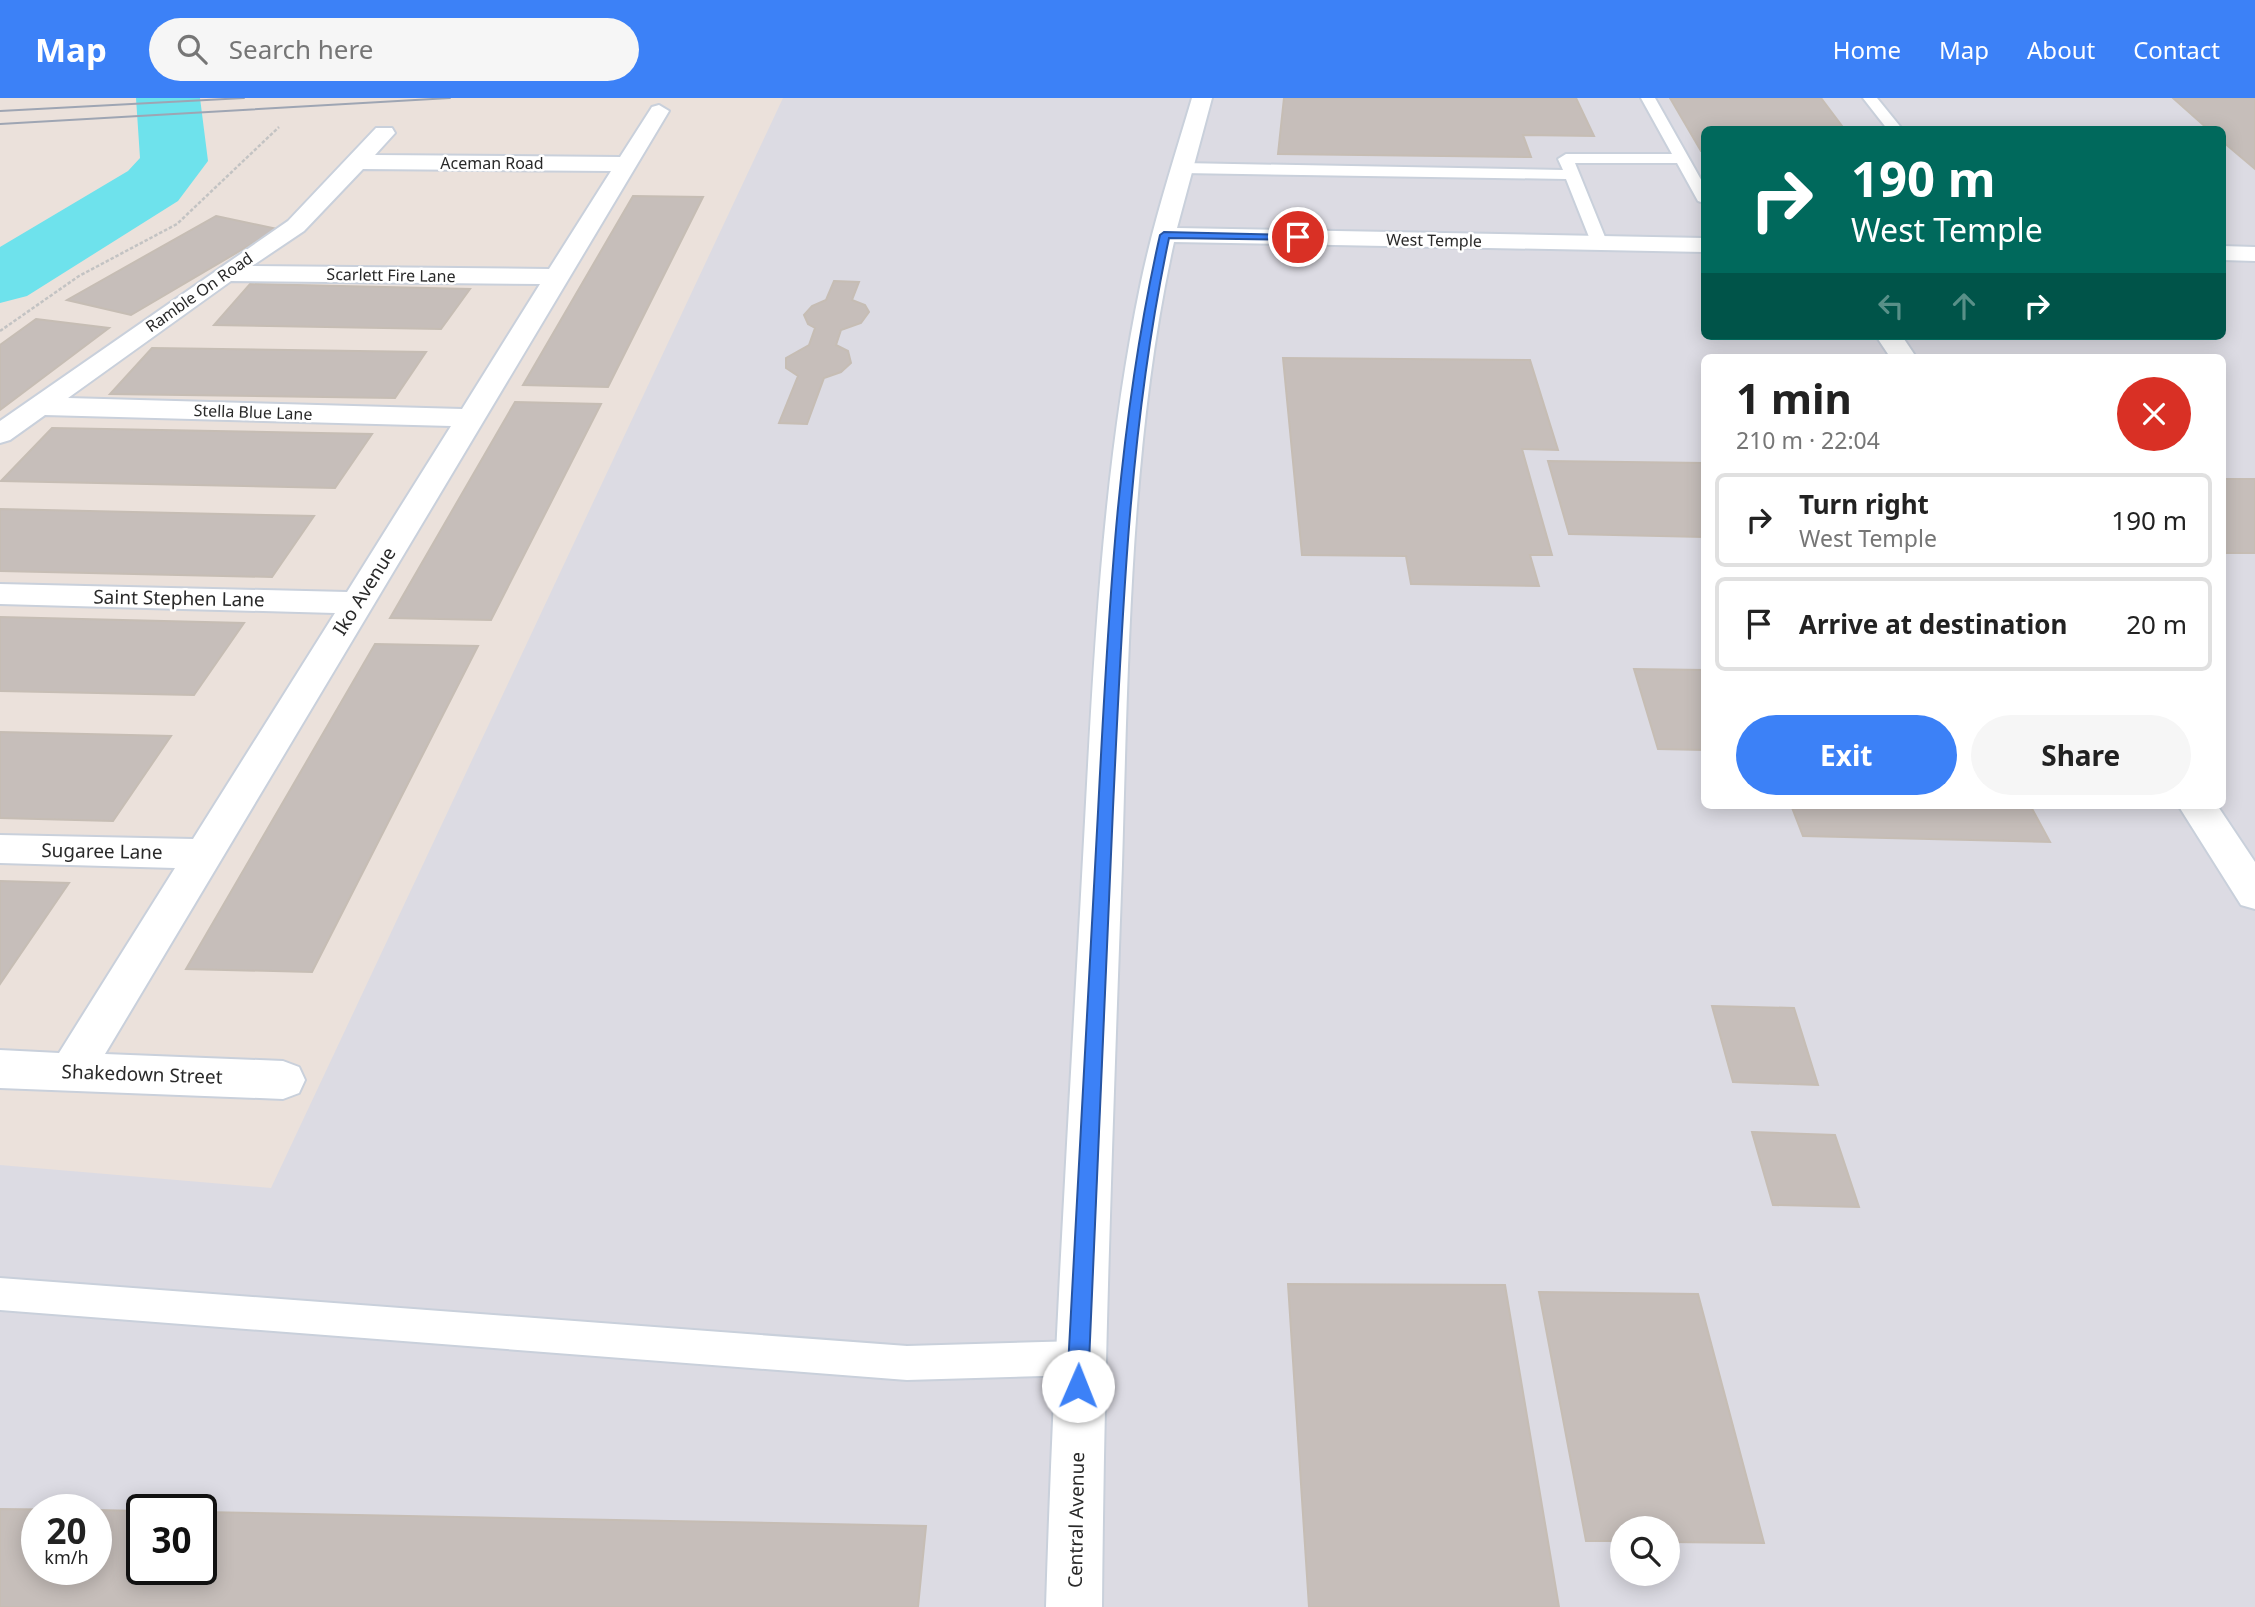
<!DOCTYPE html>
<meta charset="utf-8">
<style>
body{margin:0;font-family:"Noto Sans",sans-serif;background:#f6f6f6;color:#222;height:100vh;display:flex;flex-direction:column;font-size:26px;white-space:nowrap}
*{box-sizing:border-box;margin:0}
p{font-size:23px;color:#767676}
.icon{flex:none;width:38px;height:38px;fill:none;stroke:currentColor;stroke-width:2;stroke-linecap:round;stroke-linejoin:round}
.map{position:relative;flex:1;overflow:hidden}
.details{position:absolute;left:1701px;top:256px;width:525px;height:455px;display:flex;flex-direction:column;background:#fff;border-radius:10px;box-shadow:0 4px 18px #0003}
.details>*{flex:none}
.banner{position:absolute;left:1701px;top:28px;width:525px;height:214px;border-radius:10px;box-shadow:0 4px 18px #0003;background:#00695c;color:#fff;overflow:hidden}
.tools{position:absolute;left:1610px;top:1418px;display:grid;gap:14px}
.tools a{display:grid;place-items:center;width:70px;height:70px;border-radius:50%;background:#fff;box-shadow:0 4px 18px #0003;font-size:35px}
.speed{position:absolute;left:21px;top:1396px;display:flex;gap:14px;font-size:35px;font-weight:700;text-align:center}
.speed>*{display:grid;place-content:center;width:91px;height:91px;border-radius:50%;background:#fff;box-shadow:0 4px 18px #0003;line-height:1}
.speed small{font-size:18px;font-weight:400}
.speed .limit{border:4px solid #111;border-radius:10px;background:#fff;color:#111}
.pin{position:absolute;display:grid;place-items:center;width:60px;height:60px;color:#fff;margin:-30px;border:4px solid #fff;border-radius:50%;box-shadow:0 2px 7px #0007}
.me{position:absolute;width:77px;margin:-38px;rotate:1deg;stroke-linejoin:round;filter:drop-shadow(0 0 5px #0008)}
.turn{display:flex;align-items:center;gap:24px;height:147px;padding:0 35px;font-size:32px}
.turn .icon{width:91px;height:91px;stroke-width:2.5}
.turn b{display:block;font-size:49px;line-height:60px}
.lanes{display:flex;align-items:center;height:66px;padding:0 35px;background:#0003;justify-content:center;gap:35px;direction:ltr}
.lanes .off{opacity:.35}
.round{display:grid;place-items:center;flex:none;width:74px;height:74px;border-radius:37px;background:#f6f6f6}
.headline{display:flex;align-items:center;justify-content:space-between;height:119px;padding:0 35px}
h1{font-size:42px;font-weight:700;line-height:52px}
.primary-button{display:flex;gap:14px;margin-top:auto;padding:14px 35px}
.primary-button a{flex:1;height:80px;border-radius:42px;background:#3c81f7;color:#fff;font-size:28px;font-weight:700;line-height:80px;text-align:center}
.primary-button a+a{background:#f6f6f6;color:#222}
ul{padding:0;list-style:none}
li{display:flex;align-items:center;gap:21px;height:94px;margin:0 14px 10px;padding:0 21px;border:4px solid #e0e0e0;border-radius:10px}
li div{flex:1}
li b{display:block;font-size:26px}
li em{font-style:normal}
header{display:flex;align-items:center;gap:42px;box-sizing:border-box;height:98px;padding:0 35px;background:#3c81f7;color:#fff}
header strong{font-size:33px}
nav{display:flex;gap:38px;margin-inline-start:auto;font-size:24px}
.search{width:490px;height:63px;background:#f6f6f6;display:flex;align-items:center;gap:18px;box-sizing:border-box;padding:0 24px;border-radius:38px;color:#767676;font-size:26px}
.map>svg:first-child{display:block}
.industrial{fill:#dcdbe3;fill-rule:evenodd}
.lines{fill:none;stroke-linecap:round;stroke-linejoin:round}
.river{fill:#6ee2ec;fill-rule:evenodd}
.building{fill:#c6beba;stroke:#c6bdb4;stroke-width:2}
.lane-casing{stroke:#c9d0db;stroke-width:4}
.street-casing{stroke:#c9d0db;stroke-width:4}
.path{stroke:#c3c3c3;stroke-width:2.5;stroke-dasharray:3.5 2;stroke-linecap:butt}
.lane{fill:#fff;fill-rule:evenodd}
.street{fill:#fff;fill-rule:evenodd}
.tram{stroke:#9ea5b3;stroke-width:2}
.route{fill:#3c81f7;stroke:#2754a1;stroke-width:2}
.labels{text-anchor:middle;stroke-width:5;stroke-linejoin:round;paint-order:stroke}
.far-street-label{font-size:16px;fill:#292929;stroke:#fff}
.street-label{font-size:19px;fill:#292929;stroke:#fff}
</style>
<header>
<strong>Map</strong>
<div class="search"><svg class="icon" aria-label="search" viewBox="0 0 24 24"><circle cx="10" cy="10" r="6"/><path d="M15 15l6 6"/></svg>Search here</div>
<nav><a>Home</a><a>Map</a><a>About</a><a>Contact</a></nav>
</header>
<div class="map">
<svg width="2255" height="1509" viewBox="0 0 2255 1509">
<rect width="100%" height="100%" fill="#ebe1db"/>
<!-- industrial -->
<path class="industrial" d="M783 0H2255V1509H0V1067L271 1090ZM1704 32H2222V238H1704ZM1704 259H2222V707H1704ZM37 1412H96V1472H37ZM142 1412H201V1472H142ZM1622 1430H1668V1475H1622Z"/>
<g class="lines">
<!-- river -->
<path class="river" d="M136 0H200L208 63 178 103 27 198 0 205V149L128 73 140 60Z"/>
</g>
<!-- building -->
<path class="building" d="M1284 0H1576L1594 38 1523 37 1531 59 1278 56Z
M1670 0H1821L1845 32H1704V53H1701Z
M2173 0H2255V71L2222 43V32H2209Z
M633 98 703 99 608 289 523 287Z
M216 118 277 131 131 217 67 202Z
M834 183 859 184 852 202 865 207 869 214 861 225 841 232 836 247 848 253 851 265 841 274 824 280 807 326 779 325 798 278 786 270V260L809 247 815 230 808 226 804 217 812 208 826 202Z
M250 186 470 191 441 231 214 227Z
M36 221 109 230 0 312V247Z
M152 250 426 254 395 300 110 296Z
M1283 260 1530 262 1558 352 1522 351 1552 457H1530L1539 488 1411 486 1406 458 1302 457Z
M515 304 601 306 491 522 390 520Z
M52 330 372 336 335 390 1 383Z
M1548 363 1704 365V439L1569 436Z
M2222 381H2255V455H2222Z
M0 411 314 418 272 479 0 473Z
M0 519 244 525 194 597 0 593Z
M375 546 478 548 312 874 186 871Z
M1634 571 1704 572V652L1658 651Z
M0 634 171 638 113 723 0 720Z
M1791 707H2030L2050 744 1803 738Z
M0 783 69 785 0 886Z
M1712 908 1794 910 1818 987 1733 984Z
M1752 1034 1835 1037 1859 1109 1773 1107Z
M1288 1186 1505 1187 1559 1509H1309Z
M1539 1194 1698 1196 1764 1445 1668 1444V1430H1622V1443H1586Z
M0 1411 93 1412H37V1472H96V1412L142 1413V1472H201V1414L926 1428 918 1509H0Z"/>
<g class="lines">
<defs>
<path id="lane" d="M1641 0H1655L1704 87V105L1698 103 1677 65H1575L1607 144 1599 149 1591 144 1566 81 1182 75 1174 70 1182 65 1563 72 1558 61 1566 56H1672Z
M1863 0H1877L1903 32H1888Z
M0 1180 907 1248 1078 1243 1090 1248 1095 1260 1090 1272 1078 1277 907 1282 0 1212Z"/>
<path id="street" d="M1192 0H1212L1177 130 1704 140V154L1174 144C1130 341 1128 565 1122 767 1113 1014 1104 1261 1102 1509H1046C1053 1277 1067 1046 1080 815 1092 605 1098 390 1141 184 1154 122 1174 61 1192 0Z
M659 7 669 13 105 956 283 963 299 969 305 982 299 995 283 1001 0 990V952L59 955 175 770 0 765V737L193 741 335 515 0 506V486L347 494 451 328 45 317 10 342 0 345V323L288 123 376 30H392L395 35 375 57 620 59 652 9ZM363 71 611 73 549 171 252 168 304 133ZM231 183 540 186 462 311 68 300Z
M2222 148 2255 149V163L2222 162Z
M1876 238H1902L1916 259H1890Z
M2178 707H2217L2255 764V811L2241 807Z"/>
</defs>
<!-- lane casing -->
<use href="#lane" class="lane-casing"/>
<!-- street casing -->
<use href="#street" class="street-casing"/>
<!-- path -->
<path class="path" d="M0 233 79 178 177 126 279 29"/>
<!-- lane -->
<use href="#lane" class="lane"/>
<!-- street -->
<use href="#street" class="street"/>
<!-- tram -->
<path class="tram" d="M0 13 244 0
M0 26 450 0"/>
</g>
<!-- route -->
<path class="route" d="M1164 134 1298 137 1303 139 1298 142 1169 140C1129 328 1122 519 1113 710 1105 902 1097 1095 1088 1288L1085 1295 1078 1298 1070 1295 1067 1288C1077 1096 1088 905 1098 714 1108 521 1117 327 1160 137Z"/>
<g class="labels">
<!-- far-street labels -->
<g class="far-street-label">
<text x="492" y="71">Aceman Road</text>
<text transform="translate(1434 142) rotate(1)" y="6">West Temple</text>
<text transform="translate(391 177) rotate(1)" y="6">Scarlett Fire Lane</text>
<text transform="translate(199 194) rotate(-35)" y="6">Ramble On Road</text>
<text transform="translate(253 314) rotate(2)" y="6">Stella Blue Lane</text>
</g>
<!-- street labels -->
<g class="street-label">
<text transform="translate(364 493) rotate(-58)" y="7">Iko Avenue</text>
<text transform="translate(179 500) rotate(1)" y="7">Saint Stephen Lane</text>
<text transform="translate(102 753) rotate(1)" y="7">Sugaree Lane</text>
<text transform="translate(142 976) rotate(2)" y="7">Shakedown Street</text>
<text transform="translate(1076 1422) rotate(-89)" y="7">Central Avenue</text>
</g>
</g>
</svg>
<div class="tools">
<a><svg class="icon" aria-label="search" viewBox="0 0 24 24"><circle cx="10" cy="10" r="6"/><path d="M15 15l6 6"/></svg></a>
</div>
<div class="speed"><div>20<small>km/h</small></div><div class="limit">30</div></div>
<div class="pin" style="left:1298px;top:139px;background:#d93025"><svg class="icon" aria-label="arrive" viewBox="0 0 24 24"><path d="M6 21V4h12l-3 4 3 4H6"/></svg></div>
<svg class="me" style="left:1078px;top:1288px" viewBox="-20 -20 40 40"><circle r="19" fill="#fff"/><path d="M0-13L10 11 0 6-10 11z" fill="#3c81f7"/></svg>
<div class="banner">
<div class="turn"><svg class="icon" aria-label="right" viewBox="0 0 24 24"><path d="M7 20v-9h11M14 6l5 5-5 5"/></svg><div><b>190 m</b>West Temple</div></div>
<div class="lanes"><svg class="icon off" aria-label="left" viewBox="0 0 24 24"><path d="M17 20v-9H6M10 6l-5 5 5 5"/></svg><svg class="icon off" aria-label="ahead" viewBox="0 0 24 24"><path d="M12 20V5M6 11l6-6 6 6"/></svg><svg class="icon" aria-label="right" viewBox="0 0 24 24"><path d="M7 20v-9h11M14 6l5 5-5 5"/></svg></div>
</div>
<section class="details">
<div class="headline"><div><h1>1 min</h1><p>210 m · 22:04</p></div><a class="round" style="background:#d93025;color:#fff"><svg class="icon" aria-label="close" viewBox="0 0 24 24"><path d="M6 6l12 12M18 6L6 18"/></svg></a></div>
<ul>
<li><svg class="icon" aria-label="right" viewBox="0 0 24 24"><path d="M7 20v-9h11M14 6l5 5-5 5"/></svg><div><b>Turn right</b><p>West Temple</p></div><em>190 m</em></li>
<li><svg class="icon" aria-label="arrive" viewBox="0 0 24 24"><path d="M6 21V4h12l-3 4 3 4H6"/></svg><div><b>Arrive at destination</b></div><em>20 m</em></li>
</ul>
<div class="primary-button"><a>Exit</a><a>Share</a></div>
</section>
</div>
